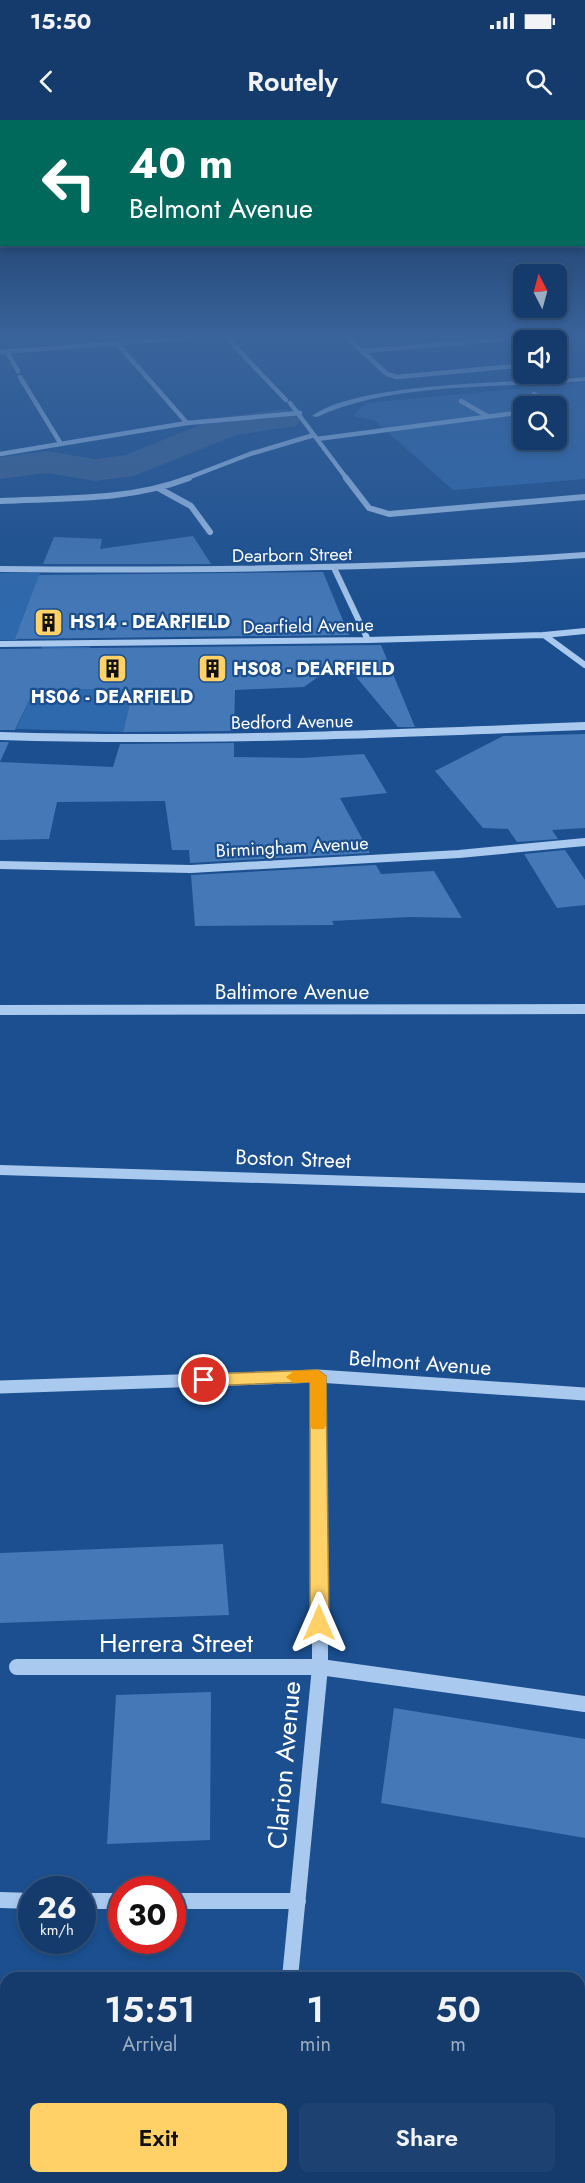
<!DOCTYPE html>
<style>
body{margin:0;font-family:Jost,sans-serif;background:#1d4271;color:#f1f3f6;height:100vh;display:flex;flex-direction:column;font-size:22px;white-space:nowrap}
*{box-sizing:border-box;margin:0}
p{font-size:20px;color:#9dadc1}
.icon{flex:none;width:33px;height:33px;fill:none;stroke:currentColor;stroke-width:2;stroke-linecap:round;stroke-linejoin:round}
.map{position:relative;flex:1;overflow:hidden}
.details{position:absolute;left:0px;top:1852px;width:585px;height:212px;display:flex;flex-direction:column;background:#143b6b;border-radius:18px 18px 0 0;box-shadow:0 3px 9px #0003,0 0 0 2px #33557e}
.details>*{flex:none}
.banner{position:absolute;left:0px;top:0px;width:585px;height:126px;box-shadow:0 3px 9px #0003,0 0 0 2px #33557e;background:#00695c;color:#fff;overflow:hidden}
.needle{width:39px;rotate:354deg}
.tools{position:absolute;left:513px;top:144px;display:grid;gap:12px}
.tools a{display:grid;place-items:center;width:54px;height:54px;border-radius:9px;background:#143b6b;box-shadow:0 3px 9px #0003,0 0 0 2px #33557e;font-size:30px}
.speed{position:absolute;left:18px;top:1756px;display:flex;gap:12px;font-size:30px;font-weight:700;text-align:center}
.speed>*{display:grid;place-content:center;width:78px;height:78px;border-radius:50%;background:#143b6b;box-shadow:0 3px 9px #0003,0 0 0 2px #33557e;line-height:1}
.speed small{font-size:15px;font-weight:400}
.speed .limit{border:9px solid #d22;background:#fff;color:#111}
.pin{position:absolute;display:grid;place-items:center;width:51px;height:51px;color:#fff;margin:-26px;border:3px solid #fff;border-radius:50%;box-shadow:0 2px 6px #0007}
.me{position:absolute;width:66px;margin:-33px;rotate:0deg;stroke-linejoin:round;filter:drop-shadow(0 0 4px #0008)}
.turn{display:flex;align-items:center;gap:21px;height:126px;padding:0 30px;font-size:27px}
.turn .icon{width:78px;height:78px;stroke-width:2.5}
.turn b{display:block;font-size:42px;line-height:51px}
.eta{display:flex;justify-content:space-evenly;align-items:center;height:102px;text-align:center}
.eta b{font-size:36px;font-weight:600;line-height:42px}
.cta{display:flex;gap:12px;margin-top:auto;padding:12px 30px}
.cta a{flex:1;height:69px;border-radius:9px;background:#ffd166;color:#111;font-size:24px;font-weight:600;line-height:69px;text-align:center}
.cta a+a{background:#1d4271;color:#f1f3f6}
.status{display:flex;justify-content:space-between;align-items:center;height:42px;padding:0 30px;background:#143b6b;direction:ltr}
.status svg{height:16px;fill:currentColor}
header{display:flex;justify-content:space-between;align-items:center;height:78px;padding:0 30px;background:#143b6b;font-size:27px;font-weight:600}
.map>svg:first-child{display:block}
.green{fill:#2e69ad;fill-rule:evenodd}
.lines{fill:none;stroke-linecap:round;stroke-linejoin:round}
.stream{fill:#9cc4f0;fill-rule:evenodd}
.river{fill:#3c6290;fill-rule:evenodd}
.building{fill:#4478b7}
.minor-far5{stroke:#a9c9ee;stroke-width:4.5}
.minor-far4{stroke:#a9c9ee;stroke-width:6}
.minor-far3{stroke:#a9c9ee;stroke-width:8}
.minor-far2{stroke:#a9c9ee;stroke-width:10}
.minor-far1{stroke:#a9c9ee;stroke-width:13}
.minor{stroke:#a9c9ee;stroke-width:16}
.route{fill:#ffd166;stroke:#a68842;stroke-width:1.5}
.slow{fill:#f59e0b}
.labels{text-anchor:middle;stroke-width:4.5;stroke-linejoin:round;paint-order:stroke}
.far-street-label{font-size:18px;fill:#fff;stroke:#1b4f8f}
.far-poi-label{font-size:18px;font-weight:bold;fill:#fff;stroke:#1b4f8f;text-anchor:start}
.street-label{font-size:21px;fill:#fff;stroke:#1b4f8f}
.near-street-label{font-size:26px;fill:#fff;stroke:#1b4f8f}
</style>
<div class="status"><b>15:50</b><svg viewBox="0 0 49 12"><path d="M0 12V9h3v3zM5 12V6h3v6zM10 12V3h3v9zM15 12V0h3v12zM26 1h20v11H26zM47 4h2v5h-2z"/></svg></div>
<header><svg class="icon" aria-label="back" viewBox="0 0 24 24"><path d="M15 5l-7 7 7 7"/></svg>Routely<svg class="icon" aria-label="search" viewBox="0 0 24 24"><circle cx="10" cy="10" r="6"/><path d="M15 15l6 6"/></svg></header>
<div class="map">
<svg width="585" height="2063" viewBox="0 0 585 2063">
<rect width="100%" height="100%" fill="#1b4f8f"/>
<!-- green -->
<path class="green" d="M585 262V359L453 370 374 300 353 296 367 283ZM524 286H556V320H524Z
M0 453H40L17 520H0Z
M42 526 90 527 82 569 133 570 123 612 16 609 35 568H30Z"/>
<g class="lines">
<!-- stream -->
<path class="stream" d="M585 257V261C501 269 394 261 317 297L312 296C364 260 518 264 585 257Z"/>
<!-- river -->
<path class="river" d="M284 289 296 292 301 299 296 306 236 315 134 356 95 361 47 353 0 359V337L47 331 95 339 126 335 217 298Z"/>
</g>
<!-- building -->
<path class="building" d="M193 416 211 444H43L54 417 102 419 100 429Z
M323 452 349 515 15 519 39 455Z
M381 525 415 607H398L342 540 304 567 235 570 234 611 123 612 133 570 35 568 15 610H0V529Z
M585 614V708L552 710 558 719 517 722 508 709 483 708 435 651 503 616Z
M0 622H9L0 642 113 647 120 624 234 623V637L302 638 364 634 387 673 340 678 370 733 190 743 189 730H172L165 681 57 682 49 719 0 720Z
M565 730 585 760V785L557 788 524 734Z
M376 745 381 754 434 751 462 798 410 797 332 801 334 805 195 806 191 755Z
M223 1424 229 1495 0 1503V1433Z
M211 1572 210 1720 107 1724 116 1575Z
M394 1588 585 1619V1718L381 1683Z"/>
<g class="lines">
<!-- minor-far5 -->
<path class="minor-far5" d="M224 215 286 280
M344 215 387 254 397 257 515 246
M117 223 134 243
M363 231 553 215
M0 232 224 215
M7 232 18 251
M137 246 187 303
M20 257 61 324
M534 274 553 283V286
M461 281 487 296
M290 283 347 359
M317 319 524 292
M0 334 187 303 300 293
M185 359 250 334 314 315"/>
<!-- minor-far4 -->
<path class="minor-far4" d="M346 358 369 388 389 394 585 377
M160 369 191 386 210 412
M0 381C64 378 129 381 189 358
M0 449C195 451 390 449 585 435
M335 450 368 520
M544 515 585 545
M0 524 368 520 544 515 585 511"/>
<!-- minor-far3 -->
<path class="minor-far3" d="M0 616C195 622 390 614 585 606
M0 745 191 749 459 734 585 722"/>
<!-- minor-far2 -->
<path class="minor-far2" d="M0 890 585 889
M0 1050 585 1068"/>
<!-- minor-far1 -->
<path class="minor-far1" d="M318 1256 320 1523
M0 1267 318 1256 585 1274"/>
<!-- minor -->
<path class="minor" d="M17 1547H320L585 1584
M0 1780 32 1781
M82 1781H122
M172 1781H298
M290 1858 320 1547V1522
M267 2063 268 2058"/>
</g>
<!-- sky -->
<linearGradient id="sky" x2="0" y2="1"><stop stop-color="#0f2b4f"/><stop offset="0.43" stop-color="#39639b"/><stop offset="1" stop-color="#39639b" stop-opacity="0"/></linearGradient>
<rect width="585" height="503" fill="url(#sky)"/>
<!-- route -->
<path class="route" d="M318 1250 326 1256 329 1503 326 1508 319 1511 313 1508 310 1503V1262L204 1266 196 1260 204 1254Z"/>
<!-- slow -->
<path class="slow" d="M318 1250 326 1256V1305L324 1309H312L310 1305V1262L294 1263 286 1257 294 1251Z"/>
<!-- icons -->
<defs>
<symbol id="building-square" viewBox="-11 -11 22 22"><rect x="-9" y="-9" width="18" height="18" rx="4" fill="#ffd166" stroke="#1b4f8f"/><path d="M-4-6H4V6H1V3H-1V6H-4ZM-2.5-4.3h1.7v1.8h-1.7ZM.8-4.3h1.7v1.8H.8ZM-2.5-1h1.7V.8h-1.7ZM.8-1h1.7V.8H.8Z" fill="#111"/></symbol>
</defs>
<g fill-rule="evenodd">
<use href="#building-square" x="32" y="486" width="33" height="33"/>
<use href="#building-square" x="96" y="532" width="33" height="33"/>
<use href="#building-square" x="196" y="532" width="33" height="33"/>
</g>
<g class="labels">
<!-- far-street labels -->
<g class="far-street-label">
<text transform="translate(292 435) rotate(-1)" y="6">Dearborn Street</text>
<text transform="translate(308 506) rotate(-1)" y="6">Dearfield Avenue</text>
<text transform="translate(292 602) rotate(-1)" y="6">Bedford Avenue</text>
<text transform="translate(292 727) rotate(-3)" y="6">Birmingham Avenue</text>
</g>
<!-- far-poi labels -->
<g class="far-poi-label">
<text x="70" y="508">HS14 - DEARFIELD</text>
<text x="233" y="555">HS08 - DEARFIELD</text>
<text x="112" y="583" text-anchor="middle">HS06 - DEARFIELD</text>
</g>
<!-- street labels -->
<g class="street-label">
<text x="292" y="879">Baltimore Avenue</text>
<text transform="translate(293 1039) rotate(2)" y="7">Boston Street</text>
<text transform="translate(420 1243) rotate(4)" y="7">Belmont Avenue</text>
</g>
<!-- near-street labels -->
<g class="near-street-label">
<text x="176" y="1532">Herrera Street</text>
<text transform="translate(284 1645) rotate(-85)" y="9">Clarion Avenue</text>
</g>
</g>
</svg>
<div class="tools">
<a><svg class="needle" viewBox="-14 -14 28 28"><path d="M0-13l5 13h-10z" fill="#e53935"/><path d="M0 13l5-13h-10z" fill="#9dadc1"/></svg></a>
<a><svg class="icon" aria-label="sound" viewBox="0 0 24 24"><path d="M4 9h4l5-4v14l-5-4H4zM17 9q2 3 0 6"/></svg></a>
<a><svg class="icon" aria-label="search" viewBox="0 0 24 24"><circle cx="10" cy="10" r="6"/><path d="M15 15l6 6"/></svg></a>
</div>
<div class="speed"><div>26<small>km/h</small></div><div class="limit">30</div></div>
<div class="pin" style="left:204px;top:1260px;background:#d93025"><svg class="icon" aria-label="arrive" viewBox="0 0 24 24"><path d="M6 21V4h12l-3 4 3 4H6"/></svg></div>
<svg class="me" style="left:319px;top:1503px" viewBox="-20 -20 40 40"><path d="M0-17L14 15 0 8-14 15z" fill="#ffd166" stroke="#fff" stroke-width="4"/></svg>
<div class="banner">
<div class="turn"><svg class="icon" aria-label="left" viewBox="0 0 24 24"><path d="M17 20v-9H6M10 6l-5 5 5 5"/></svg><div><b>40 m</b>Belmont Avenue</div></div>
</div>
<section class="details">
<div class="eta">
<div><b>15:51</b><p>Arrival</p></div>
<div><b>1</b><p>min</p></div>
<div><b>50</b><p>m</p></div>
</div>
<div class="cta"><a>Exit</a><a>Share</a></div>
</section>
</div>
